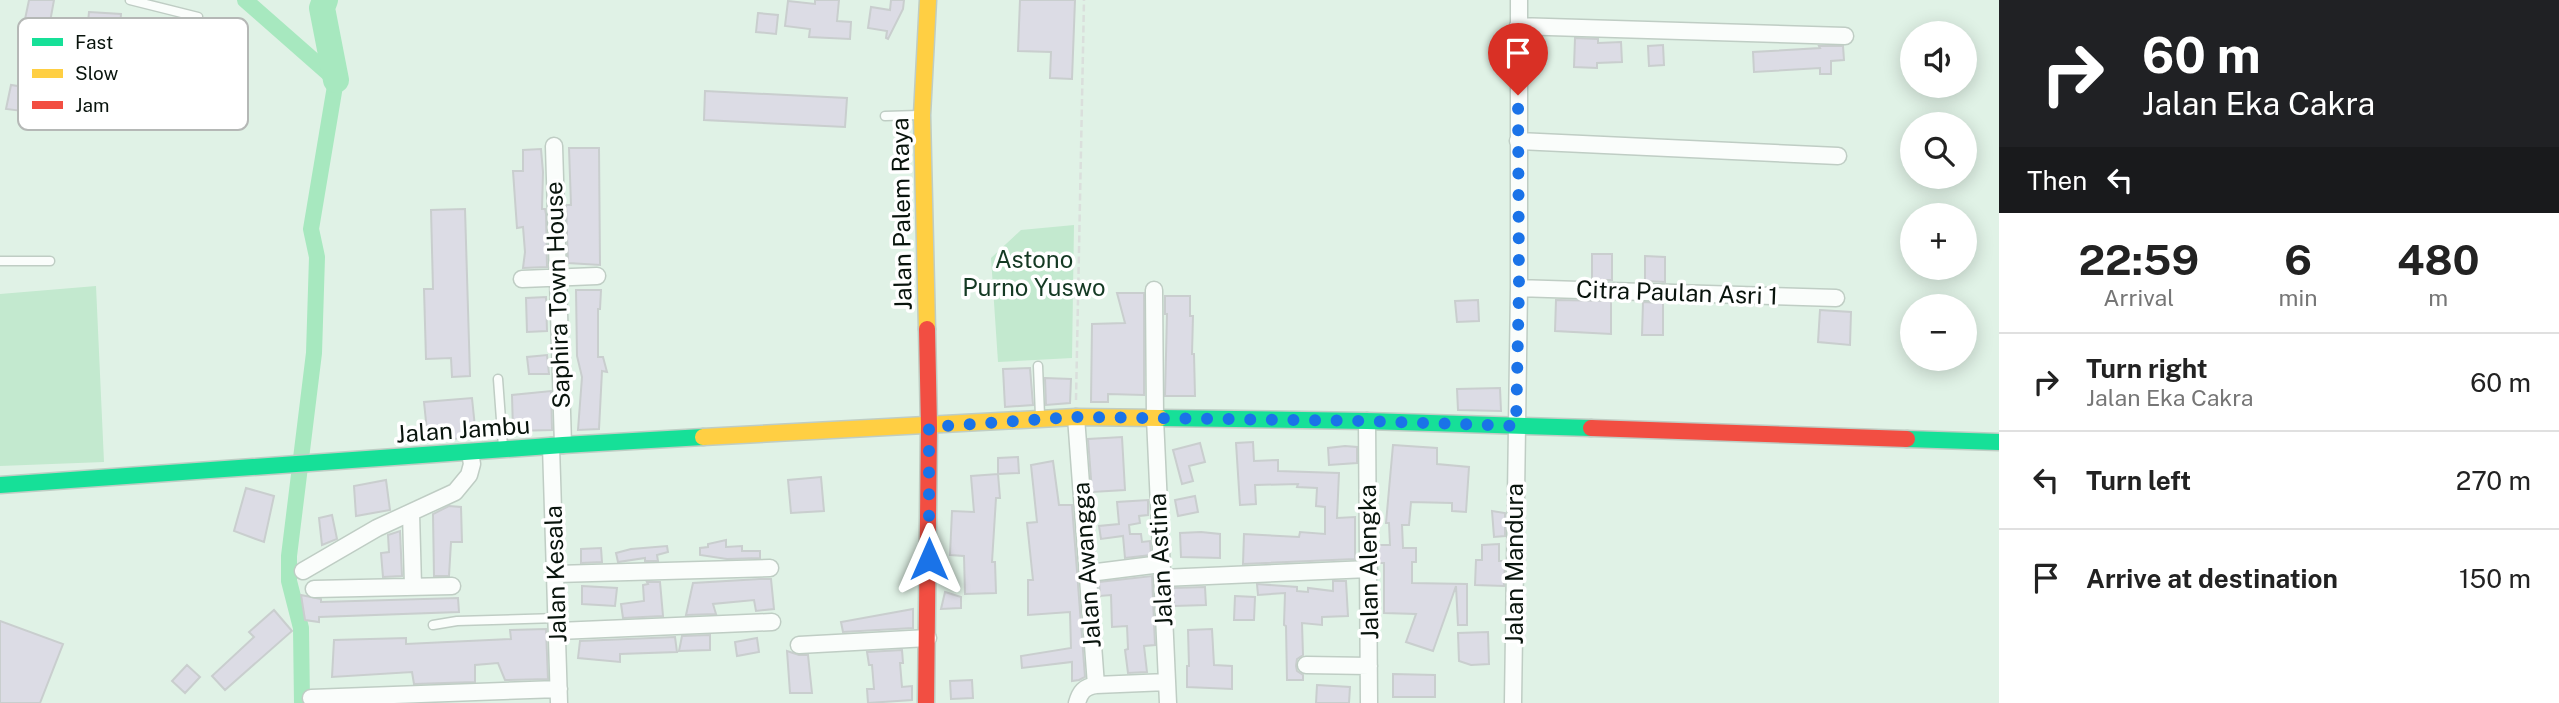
<!DOCTYPE html>
<meta charset="utf-8">
<style>
body{margin:0;font-family:"Public Sans",sans-serif;background:#f2f2f2;color:#222;height:100vh;display:flex;flex-direction:column;font-size:26px;white-space:nowrap}
*{box-sizing:border-box;margin:0}
p{font-size:23px;color:#767676}
.icon{flex:none;width:38px;height:38px;fill:none;stroke:currentColor;stroke-width:2;stroke-linecap:round;stroke-linejoin:round}
.map{position:relative;flex:1;overflow:hidden}
.side{display:flex;flex-direction:column;background:#fff;width:560px}
.side>*{flex:none}
.top-card{background:#202124;color:#fff;overflow:hidden}
.fabs{position:absolute;left:1900px;top:21px;display:grid;gap:14px}
.fabs a{display:grid;place-items:center;width:77px;height:77px;border-radius:50%;background:#fff;box-shadow:0 4px 18px #0003;font-size:35px}
.pin{position:absolute;display:grid;place-items:center;width:60px;height:60px;color:#fff;margin:-72px -30px;border-radius:50% 50% 50% 0;rotate:-45deg;box-shadow:0 0 7px #0007}
.pin .icon{rotate:45deg}
.me{position:absolute;width:77px;margin:-38px;rotate:0deg;stroke-linejoin:round;filter:drop-shadow(0 0 5px #0008)}
.turn{display:flex;align-items:center;gap:24px;height:147px;padding:0 28px;font-size:32px}
.turn .icon{width:91px;height:91px;stroke-width:2.5}
.turn b{display:block;font-size:49px;line-height:60px}
.then{display:flex;align-items:center;height:66px;padding:0 28px;background:#0003;gap:14px;font-size:26px}
.eta{display:flex;justify-content:space-evenly;align-items:center;height:119px;text-align:center}
.eta b{font-size:42px;font-weight:700;line-height:49px}
ul{padding:0;list-style:none}
li{display:flex;align-items:center;gap:21px;height:98px;padding:0 28px;border-top:2px solid #e0e0e0}
li div{flex:1}
li b{display:block;font-size:26px}
li em{font-style:normal}
main{display:flex;flex:1;min-height:0}
.map>svg:first-child{display:block}
.green{fill:#c3e9cf}
.lines{fill:none;stroke-linecap:round;stroke-linejoin:round}
.canal{stroke:#a7e8bf;stroke-width:16}
.river{stroke:#a7e8bf;stroke-width:26}
.building{fill:#dcdce5;stroke:#c9cece;stroke-width:2}
.lane-casing{stroke:#bfcdc4;stroke-width:11}
.street-casing{stroke:#bfcdc4;stroke-width:19}
.fast-casing{stroke:#bfcdc4;stroke-width:19}
.slow-casing{stroke:#bfcdc4;stroke-width:19}
.jam-casing{stroke:#bfcdc4;stroke-width:19}
.path{stroke:#dadfdc;stroke-width:2.5;stroke-dasharray:7 3.5;stroke-linecap:butt}
.lane{stroke:#fafdfb;stroke-width:8}
.street{stroke:#fafdfb;stroke-width:16}
.fast{stroke:#16e098;stroke-width:16}
.slow{stroke:#ffcf43;stroke-width:16}
.jam{stroke:#f24e42;stroke-width:16}
.route{stroke:#1a73e8;stroke-width:12;stroke-dasharray:0 21.6}
.labels{text-anchor:middle;stroke-width:7;stroke-linejoin:round;paint-order:stroke}
.street-label{font-size:24px;fill:#09140d;stroke:#fff}
.park-label{font-size:24px;fill:#143923;stroke:#fff}
.key{fill:#fff;stroke:#b5b8b6;stroke-width:2}
.key-label{font-size:19px;fill:#09140d}
</style>
<main>
<div class="map">
<svg width="1999" height="703" viewBox="0 0 1999 703">
<rect width="100%" height="100%" fill="#e0f2e6"/>
<!-- green -->
<path class="green" d="M1074 225 1072 358 998 362 991 258 1021 230Z
M96 286 104 462 0 466V294Z"/>
<g class="lines">
<!-- canal -->
<path class="canal" d="M245 0 336 80 311 229 317 257 314 353 289 556V581L301 628 302 703"/>
<!-- river -->
<path class="river" d="M325 0 322 8 336 80"/>
</g>
<!-- building -->
<path class="building" d="M29 0H54L48 33 86 42 79 118 6 109 11 85 44 90 50 51 19 48Z
M815 0H839L837 21 851 22 850 39 809 37 810 29 785 26 788 1 815 4Z
M891 0H904L903 9 888 39 886 38 887 31 868 28 871 7 890 10Z
M1020 0H1075L1072 79 1050 78 1051 52 1018 51Z
M89 12 121 14 119 44 86 42Z
M758 13 778 15 776 34 756 32Z
M1575 38 1598 39V43L1621 42 1622 62 1597 63V68L1574 67Z
M1663 45 1664 65 1649 66 1648 46Z
M1819 46H1843L1844 60 1831 61V74H1820V68L1754 72 1753 52 1820 48Z
M705 91 847 98 845 127 704 120Z
M569 148H599L600 265 568 263 566 205H571Z
M541 149 543 172 542 209H545L546 214 547 267 523 268 525 252 523 227 517 228 513 171H523V150Z
M465 209 470 376 452 377 451 358 426 359 424 289H433L431 210Z
M1592 254H1612V280H1592Z
M1645 256 1665 257V282L1645 281Z
M576 290H601L600 309H598V357H603L607 372 602 371 599 429 578 430 582 377 577 356Z
M1117 293H1144V395L1108 394V402H1091L1092 324 1125 323Z
M1165 296H1190V316H1193L1192 354H1194L1195 396H1165L1167 314H1165Z
M546 297 547 331 527 332 526 298Z
M1478 300 1479 321 1457 322 1455 301Z
M1556 300 1611 301V334L1555 331Z
M1643 302 1663 303V335H1642Z
M1820 310 1851 312 1850 345 1818 342Z
M547 355 549 374H529L527 357Z
M1030 368 1033 405 1005 407 1003 369Z
M1045 378 1071 379 1070 403 1046 405Z
M1500 388 1501 411 1458 410 1457 389Z
M551 391 552 430 513 431 512 395Z
M472 398 476 437 428 441 424 402Z
M1122 437 1125 490 1092 492 1088 439Z
M1253 442 1254 461 1278 460V471L1339 473 1337 518 1355 517V559L1243 564 1244 534 1299 537 1300 532 1325 534V507L1316 506 1317 488 1297 487 1298 484 1255 485 1256 504 1240 505 1236 443Z
M1200 443 1205 462 1189 466 1193 481 1182 484 1173 450Z
M1393 445 1437 448V464L1469 467 1466 512 1452 511V503L1411 502 1409 525H1402L1403 548H1416V562H1412V583L1467 584V625H1458L1456 586 1433 651 1406 642 1416 614 1384 613V563H1379L1378 545H1390L1389 523H1386Z
M1345 446 1357 447V463L1329 465 1328 448Z
M1018 457 1019 473 998 474V458Z
M1053 461 1059 505H1072L1085 677 1079 680 1072 681V662L1022 668 1021 656 1071 648 1070 612 1028 615V580H1033L1027 523 1037 522 1031 465Z
M998 474 1000 498H996L992 562H995L996 593 965 594 964 556 950 555 952 511 974 512 971 476Z
M821 477 824 511 791 513 788 480Z
M386 480 390 510 356 516 354 486Z
M246 488 274 496 264 542 234 531Z
M1195 496 1198 512 1178 516 1175 500Z
M1148 500V515L1139 516 1140 523 1129 525 1130 534H1141L1142 542 1150 541 1151 555 1125 558 1123 536 1101 539 1099 526 1119 524 1117 502Z
M449 506 461 507 462 542H451L449 576H434L433 514Z
M1492 511 1505 513V536L1494 537Z
M332 515 337 539 322 545 319 518Z
M400 531 402 576 383 577 381 553 389 552 388 535Z
M1201 532 1220 534V558L1181 557 1180 533Z
M726 540V547L742 546V551H760V558L727 559 700 555V548L708 547V544Z
M1499 544V561H1505L1504 586 1475 585 1476 560H1482V545Z
M667 546 668 552 657 555 658 561H645V558L618 562 616 553 631 549Z
M601 548 602 562 581 563V549Z
M1152 576 1155 645 1144 646 1147 672 1128 673 1125 650 1128 649 1127 626 1112 627 1111 595 1100 596 1099 582Z
M760 579H771L774 609 756 611 754 600 713 604 716 614 686 615 693 583Z
M1333 581H1346L1348 616 1322 617V625L1302 623 1303 655 1297 659 1296 666 1297 671 1303 675V680H1287L1286 626 1284 625 1285 593 1258 595 1257 584 1297 587V591L1308 592V588L1333 591Z
M647 582H660L663 616 623 618 621 604 644 601 643 585 648 584Z
M582 586 617 588 615 606 582 604Z
M1205 587 1206 605 1174 606 1173 588Z
M945 592 961 597V608L941 609Z
M301 595 321 599V602L458 598 459 612 319 617V622L305 620Z
M1235 596 1255 597 1254 620H1234Z
M913 609V628L843 632 841 622Z
M274 610 292 631 225 690 212 676 254 637 249 632Z
M0 621 63 644 40 703H0Z
M546 629 548 679 505 680 498 663 475 665V682L414 684 412 672 332 677 334 640 406 638V644L511 639 510 630Z
M1212 629 1214 665 1232 666V689L1187 687V666H1189L1188 630Z
M1488 632 1489 664 1471 665 1459 661 1458 633Z
M710 635V650L679 651 682 636Z
M675 637 677 652 620 654V662L578 658 580 641Z
M757 638 759 652 737 656 735 642Z
M902 650 903 663H900L902 687 912 686V700L868 703 867 689H874L872 665H869L867 652Z
M787 651 799 655H808L812 693H790Z
M187 665 200 677 185 693 172 681Z
M1393 674 1435 675V697H1393Z
M972 680 973 698 951 699 950 681Z
M1317 685 1350 687 1349 703H1316Z"/>
<g class="lines">
<defs>
<path id="lane" d="M130 0 198 17
M885 116 919 115
M0 261H50
M1038 366 1040 416
M498 379 503 447
M433 625 457 621 558 618"/>
<path id="street" d="M1518 26 1845 36
M1518 141 1838 156
M554 146 563 445
M522 279 597 276
M1519 288 1836 298
M1154 290 1155 418 1168 703
M1076 417 1096 685C1084 687 1080 692 1077 703
M1367 421 1369 703
M551 446 559 703
M411 513 413 586
M303 571 377 528 455 492 469 475 472 464 470 453
M1089 573 1161 564
M556 574 770 568
M1162 578 1369 569
M314 589 452 586
M558 631 772 622
M799 645 928 638
M1306 665 1369 666
M1096 685 1167 682
M311 698 559 689
M1513 703 1519 288V0"/>
<path id="fast" d="M1160 418 1367 421 1591 428
M1907 439 1999 442
M0 485 563 445 703 437"/>
<path id="slow" d="M927 329 922 115 928 0
M703 437 1076 417 1160 418"/>
<path id="jam" d="M1591 428 1907 439
M926 703 929 427 927 329"/>
</defs>
<!-- lane casing -->
<use href="#lane" class="lane-casing"/>
<!-- street casing -->
<use href="#street" class="street-casing"/>
<!-- fast casing -->
<use href="#fast" class="fast-casing"/>
<!-- slow casing -->
<use href="#slow" class="slow-casing"/>
<!-- jam casing -->
<use href="#jam" class="jam-casing"/>
<!-- path -->
<path class="path" d="M1076 400 1084 0"/>
<!-- lane -->
<use href="#lane" class="lane"/>
<!-- street -->
<use href="#street" class="street"/>
<!-- fast -->
<use href="#fast" class="fast"/>
<!-- slow -->
<use href="#slow" class="slow"/>
<!-- jam -->
<use href="#jam" class="jam"/>
</g>
<g class="lines">
<!-- route -->
<path class="route" d="M929 559V427L1076 417 1367 421 1516 426 1519 288 1518 95"/>
</g>
<g class="labels">
<!-- street labels -->
<g class="street-label">
<text transform="translate(902 214) rotate(-91)" y="8">Jalan Palem Raya</text>
<text transform="translate(1677 293) rotate(2)" y="8">Citra Paulan Asri 1</text>
<text transform="translate(558 295) rotate(-92)" y="8">Saphira Town House</text>
<text transform="translate(463 430) rotate(-4)" y="8">Jalan Jambu</text>
<text transform="translate(1161 560) rotate(-93)" y="8">Jalan Astina</text>
<text transform="translate(1369 562) rotate(-91)" y="8">Jalan Alengka</text>
<text transform="translate(1515 564) rotate(-90)" y="8">Jalan Mandura</text>
<text transform="translate(1087 565) rotate(-94)" y="8">Jalan Awangga</text>
<text transform="translate(556 574) rotate(-92)" y="8">Jalan Kesala</text>
</g>
<!-- park labels -->
<g class="park-label">
<text x="1034" y="268">Astono<tspan x="1034" dy="28">Purno Yuswo</tspan></text>
</g>
</g>
<!-- legend -->
<rect x="18" y="18" width="230" height="112" rx="10" class="key"/>
<rect x="32" y="38" width="31" height="8" fill="#16e098"/>
<rect x="32" y="69" width="31" height="9" fill="#ffcf43"/>
<rect x="32" y="101" width="31" height="8" fill="#f24e42"/>
<g class="key-label">
<text x="75" y="49">Fast</text>
<text x="75" y="80">Slow</text>
<text x="75" y="112">Jam</text>
</g>
</svg>
<div class="fabs">
<a><svg class="icon" aria-label="sound" viewBox="0 0 24 24"><path d="M4 9h4l5-4v14l-5-4H4zM17 9q2 3 0 6"/></svg></a>
<a><svg class="icon" aria-label="search" viewBox="0 0 24 24"><circle cx="10" cy="10" r="6"/><path d="M15 15l6 6"/></svg></a>
<a>+</a>
<a>−</a>
</div>
<div class="pin" style="left:1518px;top:95px;background:#d93025"><svg class="icon" aria-label="arrive" viewBox="0 0 24 24"><path d="M6 21V4h12l-3 4 3 4H6"/></svg></div>
<svg class="me" style="left:929px;top:559px" viewBox="-20 -20 40 40"><path d="M0-17L14 15 0 8-14 15z" fill="#1a73e8" stroke="#fff" stroke-width="4"/></svg>
</div>
<section class="side">
<div class="top-card">
<div class="turn"><svg class="icon" aria-label="right" viewBox="0 0 24 24"><path d="M7 20v-9h11M14 6l5 5-5 5"/></svg><div><b>60 m</b>Jalan Eka Cakra</div></div>
<div class="then">Then<svg class="icon" aria-label="left" viewBox="0 0 24 24"><path d="M17 20v-9H6M10 6l-5 5 5 5"/></svg></div>
</div>
<div class="eta">
<div><b>22:59</b><p>Arrival</p></div>
<div><b>6</b><p>min</p></div>
<div><b>480</b><p>m</p></div>
</div>
<ul>
<li><svg class="icon" aria-label="right" viewBox="0 0 24 24"><path d="M7 20v-9h11M14 6l5 5-5 5"/></svg><div><b>Turn right</b><p>Jalan Eka Cakra</p></div><em>60 m</em></li>
<li><svg class="icon" aria-label="left" viewBox="0 0 24 24"><path d="M17 20v-9H6M10 6l-5 5 5 5"/></svg><div><b>Turn left</b></div><em>270 m</em></li>
<li><svg class="icon" aria-label="arrive" viewBox="0 0 24 24"><path d="M6 21V4h12l-3 4 3 4H6"/></svg><div><b>Arrive at destination</b></div><em>150 m</em></li>
</ul>
</section>
</main>
